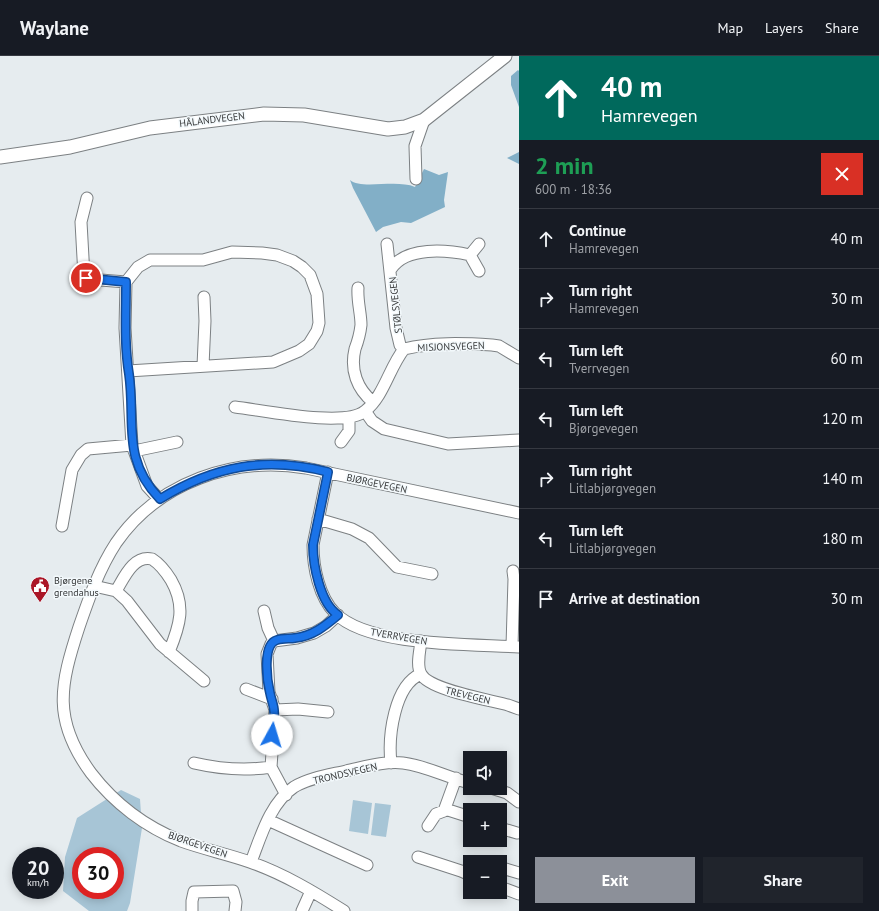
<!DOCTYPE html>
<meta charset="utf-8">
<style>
body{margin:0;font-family:"PT Sans",sans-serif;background:#20242c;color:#f1f3f6;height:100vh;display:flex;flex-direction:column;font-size:15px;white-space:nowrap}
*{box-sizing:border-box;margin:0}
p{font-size:13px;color:#9ea1a6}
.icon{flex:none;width:22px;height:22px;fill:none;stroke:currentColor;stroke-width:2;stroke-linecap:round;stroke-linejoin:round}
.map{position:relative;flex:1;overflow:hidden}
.drawer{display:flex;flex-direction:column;background:#171b24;width:360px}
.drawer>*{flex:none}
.hud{background:#00695c;color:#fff;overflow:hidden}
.controls{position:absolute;left:463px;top:695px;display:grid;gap:8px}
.controls a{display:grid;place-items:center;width:44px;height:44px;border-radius:0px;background:#171b24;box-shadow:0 2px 10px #0003;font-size:20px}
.speed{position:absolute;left:12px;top:791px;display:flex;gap:8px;font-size:20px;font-weight:700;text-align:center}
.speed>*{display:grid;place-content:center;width:52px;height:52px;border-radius:50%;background:#171b24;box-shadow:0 2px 10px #0003;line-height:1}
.speed small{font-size:10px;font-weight:400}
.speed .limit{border:6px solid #d22;background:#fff;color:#111}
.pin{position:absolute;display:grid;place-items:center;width:34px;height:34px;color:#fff;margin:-17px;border:2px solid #fff;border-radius:50%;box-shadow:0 1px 4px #0007}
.me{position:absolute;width:44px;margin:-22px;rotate:6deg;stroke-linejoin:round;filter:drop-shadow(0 0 3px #0008)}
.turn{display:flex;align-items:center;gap:14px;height:84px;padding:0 16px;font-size:18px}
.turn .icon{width:52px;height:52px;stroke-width:2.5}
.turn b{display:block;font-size:28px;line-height:34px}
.round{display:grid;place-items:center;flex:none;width:42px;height:42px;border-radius:0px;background:#20242c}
.summary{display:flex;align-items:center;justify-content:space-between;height:68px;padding:0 16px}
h1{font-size:24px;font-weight:600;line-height:30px;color:#1e9e55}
.button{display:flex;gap:8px;margin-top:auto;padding:8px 16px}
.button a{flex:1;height:46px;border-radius:0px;background:#8c9099;color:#fff;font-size:16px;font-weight:600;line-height:46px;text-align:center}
.button a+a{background:#20242c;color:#f1f3f6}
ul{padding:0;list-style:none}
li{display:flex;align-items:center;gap:12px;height:60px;padding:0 16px;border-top:1px solid #363941}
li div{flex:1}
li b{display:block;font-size:15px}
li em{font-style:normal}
header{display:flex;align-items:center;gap:24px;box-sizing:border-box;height:56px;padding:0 20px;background:#171b24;border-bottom:1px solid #363941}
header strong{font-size:19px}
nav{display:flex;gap:22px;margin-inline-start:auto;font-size:14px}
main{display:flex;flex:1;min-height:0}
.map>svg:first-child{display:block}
.green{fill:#a7c5d6;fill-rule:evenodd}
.forest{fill:#82afc7}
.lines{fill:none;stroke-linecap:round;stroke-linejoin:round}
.minor-casing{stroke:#7c8083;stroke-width:13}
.major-casing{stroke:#7c8083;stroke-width:15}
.minor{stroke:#fff;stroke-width:11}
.major{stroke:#fff;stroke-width:13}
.route-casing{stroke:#114b97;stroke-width:10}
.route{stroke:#1a73e8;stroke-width:7}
.labels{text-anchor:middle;stroke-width:3;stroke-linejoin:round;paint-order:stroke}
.street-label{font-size:10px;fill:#37393a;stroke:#f3f9fc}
.poi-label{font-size:10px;fill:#37393a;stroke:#f3f9fc;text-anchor:start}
</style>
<header>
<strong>Waylane</strong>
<nav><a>Map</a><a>Layers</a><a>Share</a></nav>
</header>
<main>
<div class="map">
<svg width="519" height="855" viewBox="0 0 519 855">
<rect width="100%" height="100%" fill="#e6ecef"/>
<!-- green -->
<path class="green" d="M121 734 140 743 142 772 130 847 127 855H89L63 835 65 801 77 762ZM81 800H115V834H81Z
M353 744 372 747 368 778 349 775Z
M375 747 391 749 386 781 371 779Z"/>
<!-- forest -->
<path class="forest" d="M518 14 519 15V51L511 29V20Z
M519 96V108L507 102Z
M424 113 439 119 448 116 444 144 445 151 411 167 401 166 383 171 376 176 353 132 350 124C361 134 396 123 415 131Z"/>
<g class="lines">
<defs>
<path id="minor" d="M416 123 415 90 424 64
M87 142 81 166 84 220 88 223 126 226
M387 188 396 272 400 289 404 293
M470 199 479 188
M391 213C406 190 447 194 470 199L479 215
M358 232C357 245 361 257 361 269 360 278 358 285 355 293 350 314 357 333 373 346
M404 293C432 286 463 287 492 289L499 290 519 302
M203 310 205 265 204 241
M128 315 273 306 299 295 309 288 317 275 319 267 317 238 310 219 302 211 293 205 277 199 262 197 232 196 203 204H150L138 211 126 226 125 272 132 389 147 430 159 443
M235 351C262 354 345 372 365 355 384 340 389 312 404 293
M365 355 372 365 384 373 448 388 519 384
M341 386 349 375V362
M134 395 177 386
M328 416 313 489C313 511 319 541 335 557 368 591 473 588 519 591
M318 463 352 473 369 482 397 511 432 518
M62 470 72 414 81 399 88 393 132 389
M94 530 116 535 127 545 160 588 204 625
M116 535C124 522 133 499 152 503 160 508 166 516 171 524 186 550 180 569 169 596
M264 555 268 572 274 585
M421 585C420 595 416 609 421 618 429 634 490 644 508 649L519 653
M512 590 514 523 513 515
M246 633 272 643
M275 654 298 653 328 656
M194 707C220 713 245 715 271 711
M391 707C388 681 394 629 421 618
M491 732 507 737 519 746
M286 739 271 711 275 654 269 636 267 598 271 588 274 585 297 582 314 577 326 570 338 559
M445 753 470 761
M268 764 367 809
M428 770 436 758 444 755 456 722
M500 772 517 777
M418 801 461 815 470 819
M251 806C261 780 270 747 294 731 309 722 329 719 346 715 365 711 384 705 403 707 427 710 448 722 470 727
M502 812 519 817
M500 831 519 838
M192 855V845L194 836 233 835 236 846 235 855
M302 855 311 835
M344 855C314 836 284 818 250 806 227 798 203 793 181 785 146 771 114 747 91 717 52 664 60 629 79 571 89 542 99 513 116 487 158 426 234 400 306 412L519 457"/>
<path id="major" d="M0 101 70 91 150 72 264 58 304 59 388 73 405 71 424 64 505 0"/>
</defs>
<!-- minor casing -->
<use href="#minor" class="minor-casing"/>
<!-- major casing -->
<use href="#major" class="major-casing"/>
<!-- minor -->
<use href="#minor" class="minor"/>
<!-- major -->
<use href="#major" class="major"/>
</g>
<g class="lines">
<defs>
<path id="route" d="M86 222 126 226C126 257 124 288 129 318 136 366 121 403 160 443 214 410 265 400 328 416L313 489C313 509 320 547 338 559 325 570 313 580 295 582 290 583 283 582 277 584 262 588 267 625 270 637 271 643 274 649 274 655 275 663 273 671 272 679"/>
</defs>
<!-- route casing -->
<use href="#route" class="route-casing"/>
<!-- route -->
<use href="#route" class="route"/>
</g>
<!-- icons -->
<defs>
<symbol id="civic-pin" viewBox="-11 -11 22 30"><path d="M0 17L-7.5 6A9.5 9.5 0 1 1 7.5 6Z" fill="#ab1627" stroke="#f3f9fc"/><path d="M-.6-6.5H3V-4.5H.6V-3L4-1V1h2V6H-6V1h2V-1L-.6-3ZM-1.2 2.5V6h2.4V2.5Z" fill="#fff"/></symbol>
</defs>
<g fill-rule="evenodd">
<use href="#civic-pin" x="29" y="519" width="22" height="30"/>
</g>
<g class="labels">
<!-- street labels -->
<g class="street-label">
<text transform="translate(212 63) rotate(-7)" y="4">HÅLANDVEGEN</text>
<text transform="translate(395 249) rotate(-96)" y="4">STØLSVEGEN</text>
<text transform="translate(451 290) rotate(-2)" y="4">MISJONSVEGEN</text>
<text transform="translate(377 427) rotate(12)" y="4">BJØRGEVEGEN</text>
<text transform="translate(399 580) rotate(10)" y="4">TVERRVEGEN</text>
<text transform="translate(468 639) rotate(14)" y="4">TREVEGEN</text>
<text transform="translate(345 717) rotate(-13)" y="4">TRONDSVEGEN</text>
<text transform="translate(198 788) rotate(19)" y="4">BJØRGEVEGEN</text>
</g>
<!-- poi labels -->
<g class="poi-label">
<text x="54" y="528">Bjørgene<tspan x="54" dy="12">grendahus</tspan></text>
</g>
</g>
</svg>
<div class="controls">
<a><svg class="icon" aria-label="sound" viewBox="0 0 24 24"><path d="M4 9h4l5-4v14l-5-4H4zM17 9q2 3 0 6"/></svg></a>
<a>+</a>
<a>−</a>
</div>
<div class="speed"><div>20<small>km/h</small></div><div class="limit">30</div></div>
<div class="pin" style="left:86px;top:222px;background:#d93025"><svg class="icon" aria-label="arrive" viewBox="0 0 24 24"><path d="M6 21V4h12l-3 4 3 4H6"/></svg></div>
<svg class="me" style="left:272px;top:679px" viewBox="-20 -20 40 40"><circle r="19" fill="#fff"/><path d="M0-13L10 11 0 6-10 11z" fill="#1a73e8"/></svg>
</div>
<section class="drawer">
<div class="hud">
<div class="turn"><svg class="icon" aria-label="ahead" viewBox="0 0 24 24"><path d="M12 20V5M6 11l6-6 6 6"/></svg><div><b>40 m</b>Hamrevegen</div></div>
</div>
<div class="summary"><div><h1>2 min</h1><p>600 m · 18:36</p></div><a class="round" style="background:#d93025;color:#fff"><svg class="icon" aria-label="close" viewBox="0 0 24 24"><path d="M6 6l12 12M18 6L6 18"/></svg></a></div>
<ul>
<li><svg class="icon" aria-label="ahead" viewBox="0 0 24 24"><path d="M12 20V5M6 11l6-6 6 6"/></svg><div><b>Continue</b><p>Hamrevegen</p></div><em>40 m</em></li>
<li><svg class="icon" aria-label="right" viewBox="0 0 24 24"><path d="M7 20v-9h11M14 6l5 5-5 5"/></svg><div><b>Turn right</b><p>Hamrevegen</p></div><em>30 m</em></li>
<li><svg class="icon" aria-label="left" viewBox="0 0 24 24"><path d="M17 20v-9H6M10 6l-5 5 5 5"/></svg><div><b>Turn left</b><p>Tverrvegen</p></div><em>60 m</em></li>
<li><svg class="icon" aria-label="left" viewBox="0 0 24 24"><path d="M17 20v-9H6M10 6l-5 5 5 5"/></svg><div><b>Turn left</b><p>Bjørgevegen</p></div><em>120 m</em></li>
<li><svg class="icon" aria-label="right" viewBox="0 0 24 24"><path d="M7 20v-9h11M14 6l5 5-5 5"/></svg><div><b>Turn right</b><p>Litlabjørgvegen</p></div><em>140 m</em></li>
<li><svg class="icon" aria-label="left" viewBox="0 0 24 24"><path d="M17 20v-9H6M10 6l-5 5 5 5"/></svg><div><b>Turn left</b><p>Litlabjørgvegen</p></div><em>180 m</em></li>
<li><svg class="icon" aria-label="arrive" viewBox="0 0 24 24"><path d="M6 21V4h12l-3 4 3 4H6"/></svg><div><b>Arrive at destination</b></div><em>30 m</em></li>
</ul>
<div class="button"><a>Exit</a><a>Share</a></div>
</section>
</main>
